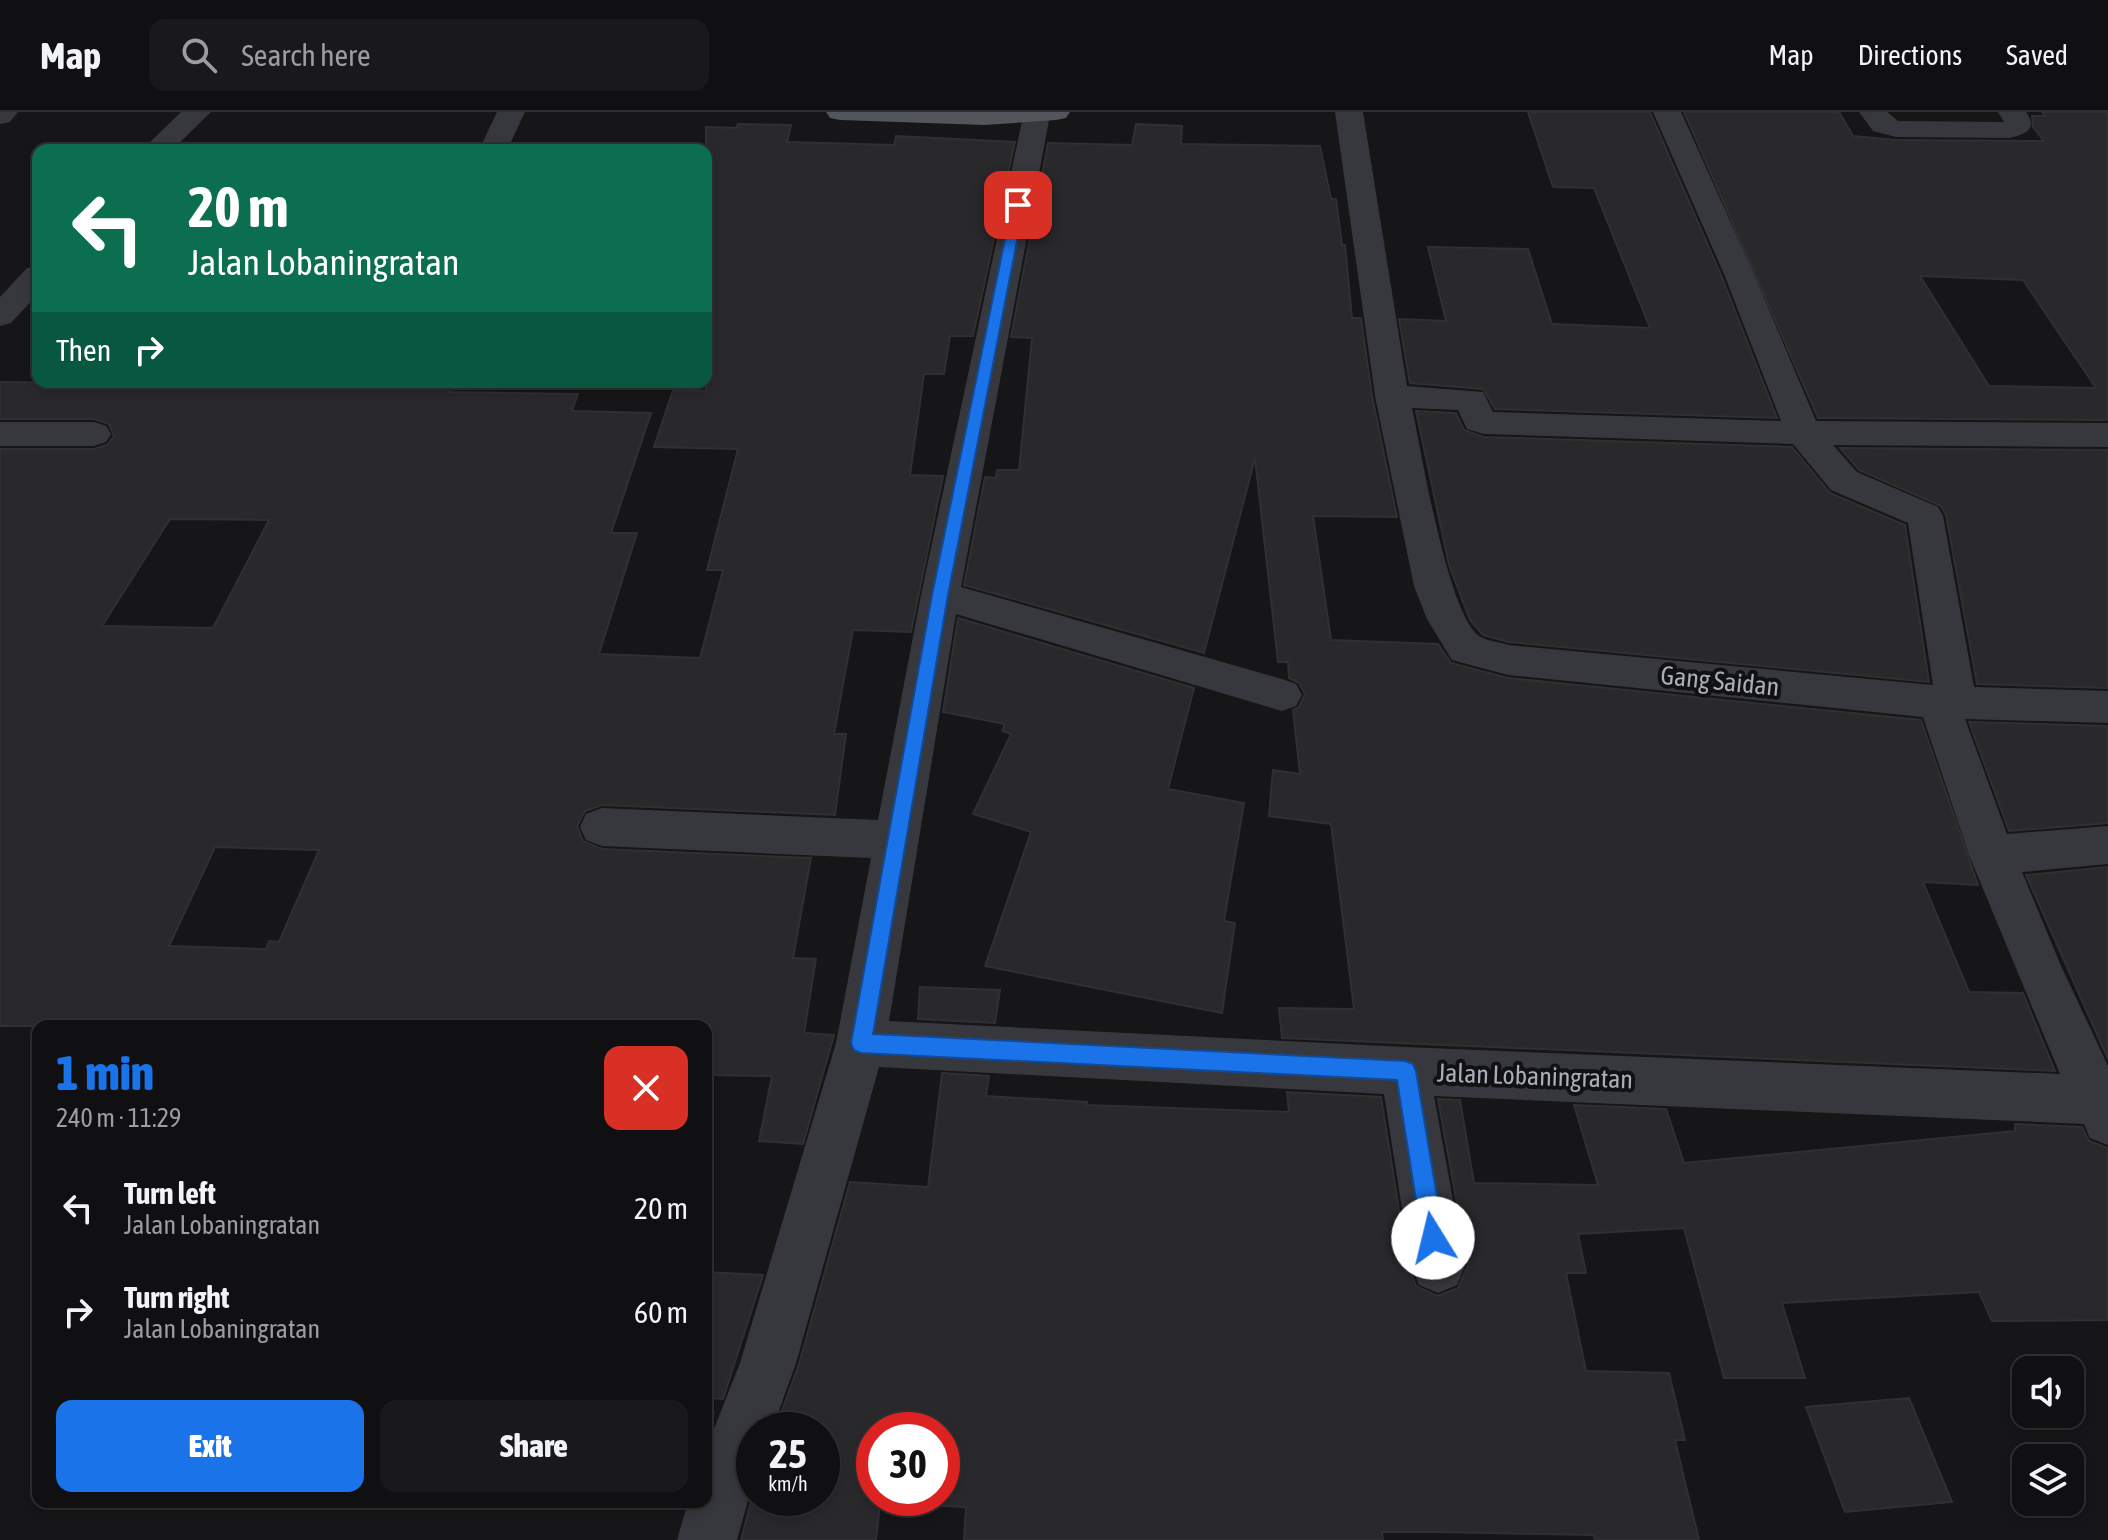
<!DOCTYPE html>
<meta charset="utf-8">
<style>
body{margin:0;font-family:"Asap Condensed",sans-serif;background:#19191b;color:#f1f3f6;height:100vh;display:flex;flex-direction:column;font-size:30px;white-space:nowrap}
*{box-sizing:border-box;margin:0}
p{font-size:26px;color:#9c9d9f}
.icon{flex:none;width:44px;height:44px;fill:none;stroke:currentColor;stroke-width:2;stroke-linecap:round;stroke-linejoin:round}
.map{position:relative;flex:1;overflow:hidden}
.panel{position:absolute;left:32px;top:908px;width:680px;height:488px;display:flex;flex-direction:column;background:#101012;border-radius:16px;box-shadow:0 4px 12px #0003,0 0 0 2px #303032}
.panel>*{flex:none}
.banner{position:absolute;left:32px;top:32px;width:680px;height:244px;border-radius:16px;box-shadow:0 4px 12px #0003,0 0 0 2px #303032;background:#0b6e4f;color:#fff;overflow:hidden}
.controls{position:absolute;left:2012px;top:1244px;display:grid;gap:16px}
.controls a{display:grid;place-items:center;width:72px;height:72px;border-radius:16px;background:#101012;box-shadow:0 4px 12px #0003,0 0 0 2px #303032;font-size:40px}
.speed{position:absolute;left:736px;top:1300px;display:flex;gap:16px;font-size:40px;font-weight:700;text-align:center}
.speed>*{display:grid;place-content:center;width:104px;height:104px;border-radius:50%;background:#101012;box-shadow:0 4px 12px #0003,0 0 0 2px #303032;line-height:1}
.speed small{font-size:20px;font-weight:400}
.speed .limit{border:12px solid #d22;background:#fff;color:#111}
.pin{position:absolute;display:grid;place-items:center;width:68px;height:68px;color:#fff;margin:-34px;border-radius:16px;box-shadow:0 4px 12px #0006}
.me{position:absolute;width:88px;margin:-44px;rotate:351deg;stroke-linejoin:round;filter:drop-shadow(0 0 6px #0008)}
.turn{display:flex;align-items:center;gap:28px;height:168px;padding:0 24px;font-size:36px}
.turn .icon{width:104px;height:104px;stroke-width:2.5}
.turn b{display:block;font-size:56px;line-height:68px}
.then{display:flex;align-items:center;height:76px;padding:0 24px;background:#0003;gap:16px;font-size:30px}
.round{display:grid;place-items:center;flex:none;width:84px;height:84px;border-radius:16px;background:#19191b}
.headline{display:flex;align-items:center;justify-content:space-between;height:136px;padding:0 24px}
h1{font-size:48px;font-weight:800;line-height:60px;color:#1a73e8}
.button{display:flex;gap:16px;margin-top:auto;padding:16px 24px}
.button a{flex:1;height:92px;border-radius:16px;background:#1a73e8;color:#fff;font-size:32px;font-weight:800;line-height:92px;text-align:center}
.button a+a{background:#19191b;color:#f1f3f6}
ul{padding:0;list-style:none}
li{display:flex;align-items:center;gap:24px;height:104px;padding:0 24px}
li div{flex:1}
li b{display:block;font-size:30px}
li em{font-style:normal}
header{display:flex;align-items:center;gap:48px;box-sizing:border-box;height:112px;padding:0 40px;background:#101012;border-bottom:2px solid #303032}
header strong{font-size:38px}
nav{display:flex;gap:44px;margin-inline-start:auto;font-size:28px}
.search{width:560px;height:72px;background:#19191b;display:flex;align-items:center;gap:20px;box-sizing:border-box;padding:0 28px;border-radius:16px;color:#9c9d9f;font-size:30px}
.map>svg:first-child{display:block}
.building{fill:#29292c;stroke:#303034;stroke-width:2;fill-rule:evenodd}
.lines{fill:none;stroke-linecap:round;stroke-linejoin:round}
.minor{fill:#37383d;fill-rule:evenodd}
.major{fill:#53555c;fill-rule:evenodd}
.route{fill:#1a73e8;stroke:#114b97;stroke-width:2}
.labels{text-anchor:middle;stroke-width:8;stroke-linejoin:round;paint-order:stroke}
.street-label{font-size:26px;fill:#a8adb8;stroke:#111113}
</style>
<header>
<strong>Map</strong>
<div class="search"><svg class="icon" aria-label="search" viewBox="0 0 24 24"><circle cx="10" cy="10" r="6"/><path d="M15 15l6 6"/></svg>Search here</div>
<nav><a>Map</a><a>Directions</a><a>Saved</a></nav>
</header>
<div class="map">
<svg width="2108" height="1428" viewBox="0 0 2108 1428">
<rect width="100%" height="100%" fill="#161618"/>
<!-- building -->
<path class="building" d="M1528 0H1650L1721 163 1777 306 1495 297 1483 277 1410 271 1399 207 1446 209 1428 135 1528 137 1552 212 1650 216 1594 76 1553 75Z
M1684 0H1839L1853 24 1896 28 2044 29 2033 15 2032 4H2045L2042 0H2108V308L1818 306ZM1920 164 2023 168 2096 276 1989 274Z
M738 12 791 13 787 30 894 33 896 24 1015 30 973 224H950L944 262H924L910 363 943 364 911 520 853 518 834 622H846L835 703 602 693 585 699 577 714 583 729 602 737 811 746 793 846 816 847 804 921 834 923 803 1032 759 1029 772 964 706 963V914L480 910 479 914H0V337H94L107 333 114 324 109 312 94 307H0V270L322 273 323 270H454L450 280 578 282 572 299 651 301 611 421H637L599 542 700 546 723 458H707L738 337 654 335 673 278 706 279V15L736 16ZM170 407 269 408 213 516 102 514ZM215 735 319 738 279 830 269 829 266 837 169 834Z
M1136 12 1182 14 1181 32 1320 34 1331 87H1336L1342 133H1345L1352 206H1361L1372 284 1397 405 1313 404 1331 528 1438 532 1451 551 1508 566 1921 608 1978 773 1923 770 1969 880 2023 881 2055 959 1282 926 1279 896 1354 897 1331 712 1269 704 1273 658 1300 662 1293 598 1299 595 1305 582 1299 571 1289 566 1288 550H1278L1255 346 1204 541 964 473 985 365 996 366 997 358H1019L1032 226 1011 225 1048 31 1132 33Z
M1416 299 1456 301 1464 318 1484 325 1792 335 1830 381 1905 413 1929 570 1509 530 1483 523 1470 508 1449 453Z
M1840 336 2108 338V576L1977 572 1946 403 1941 394 1859 358Z
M958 506 1194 576 1168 677 1244 691 1224 809 1235 811 1222 901 985 854 1031 720 973 702 1011 622 1002 619 1005 612 943 600Z
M1969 610 2108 614V711L2009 719Z
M2108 755V947L2026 763Z
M920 875 1000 878 995 911 918 907Z
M942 961 989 964 986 984 1087 990V993L1289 1000 1287 980 1381 985 1408 1154 1416 1174 1437 1184 1458 1176 1468 1153 1438 987 1460 988 1474 1071 1598 1073 1574 993 1666 997 1684 1051 2015 1019V1012L2082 1015 2089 1029 2108 1036V1208L1992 1209 1979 1180 1782 1191 1805 1266H1724L1684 1116 1578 1122 1586 1161H1566L1586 1259 1669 1261 1685 1328H1675L1699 1428H1595L1594 1423 1438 1420H1382L1383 1428H964L966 1395 880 1391 876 1428H741L754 1378V1386H822V1318H775L799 1252 850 1070 928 1075ZM874 1318H942V1386H874Z
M706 1160 763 1163 723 1287 706 1286Z
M1909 1286 1952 1390 1845 1400 1806 1295Z"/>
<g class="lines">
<!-- minor -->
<path class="minor" d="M0 0H18L10 10 0 12Z
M181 0H211L172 38H142Z
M497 0H525L507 38H479Z
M1024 0H1048L1050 3 961 475 1282 567 1296 572 1302 583 1296 594 1282 599 956 502 889 909 1405 935 2060 962 1969 743 1923 605 1508 563 1452 548 1427 507 1414 474 1375 284 1335 0H1363L1407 274 1483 280 1493 300 1781 309 1724 162 1653 0H1681L1754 162 1816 309 2108 311V335L1833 333 1857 360 1938 395 1943 404 1974 575 2108 579V611L1965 607 2007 722 2108 714V752L2022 760 2061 854 2108 954V1033L2090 1026 2084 1012 1434 984 1465 1154 1457 1173 1438 1181 1419 1173 1411 1154 1384 982 879 955 796 1251 772 1318H754V1367L737 1428H677L688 1390H706V1337L740 1251 836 931 871 746 602 734 586 728 580 715 586 702 602 696 878 708 921 483ZM1412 296 1458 298 1467 317 1484 322 1793 332 1831 378 1908 411 1933 573 1508 533C1500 530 1486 529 1479 524 1448 503 1421 338 1412 296Z
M1859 0H1887L1898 9 2004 10 1998 0H2026C2038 17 2026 22 2010 26L1896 25 1873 19Z
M38 154V182L11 211 0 214V185L27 156Z
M0 310H94L106 314 111 322 106 330 94 334H0Z"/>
<!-- major -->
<path class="major" d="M826 0H1070L1066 6 1056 8 985 13 840 8 830 6Z"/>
</g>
<!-- route -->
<path class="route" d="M1018 90 1024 93 948 483 873 922 1405 949 1413 952 1416 959 1444 1126 1441 1134 1433 1137 1425 1134 1422 1126 1397 968 861 941 854 938 851 931 932 483 1012 93Z"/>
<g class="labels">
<!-- street labels -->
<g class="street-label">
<text transform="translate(1720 569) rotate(6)" y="9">Gang Saidan</text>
<text transform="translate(1535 964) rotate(2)" y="9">Jalan Lobaningratan</text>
</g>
</g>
</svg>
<div class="controls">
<a><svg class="icon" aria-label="sound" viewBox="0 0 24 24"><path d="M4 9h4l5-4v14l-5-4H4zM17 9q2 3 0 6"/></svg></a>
<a><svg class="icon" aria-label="layers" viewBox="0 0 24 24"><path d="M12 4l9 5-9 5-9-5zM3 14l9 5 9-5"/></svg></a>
</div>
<div class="speed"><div>25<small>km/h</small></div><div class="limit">30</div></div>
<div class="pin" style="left:1018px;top:93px;background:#d93025"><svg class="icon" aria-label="arrive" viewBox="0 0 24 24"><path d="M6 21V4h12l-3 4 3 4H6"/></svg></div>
<svg class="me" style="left:1433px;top:1126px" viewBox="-20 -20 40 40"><circle r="19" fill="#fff"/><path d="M0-13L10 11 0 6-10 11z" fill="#1a73e8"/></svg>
<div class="banner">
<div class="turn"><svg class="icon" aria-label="left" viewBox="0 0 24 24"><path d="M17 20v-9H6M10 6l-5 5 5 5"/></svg><div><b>20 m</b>Jalan Lobaningratan</div></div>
<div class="then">Then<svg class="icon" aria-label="right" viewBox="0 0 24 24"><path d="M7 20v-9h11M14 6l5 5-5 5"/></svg></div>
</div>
<section class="panel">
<div class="headline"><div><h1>1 min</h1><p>240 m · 11:29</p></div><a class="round" style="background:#d93025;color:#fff"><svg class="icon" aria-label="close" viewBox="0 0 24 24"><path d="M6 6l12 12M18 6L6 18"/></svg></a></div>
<ul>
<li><svg class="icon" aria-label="left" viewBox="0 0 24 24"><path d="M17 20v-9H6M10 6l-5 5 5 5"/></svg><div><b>Turn left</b><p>Jalan Lobaningratan</p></div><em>20 m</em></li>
<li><svg class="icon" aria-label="right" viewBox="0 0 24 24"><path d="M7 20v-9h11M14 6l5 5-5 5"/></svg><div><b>Turn right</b><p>Jalan Lobaningratan</p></div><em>60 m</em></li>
</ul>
<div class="button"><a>Exit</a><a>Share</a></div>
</section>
</div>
